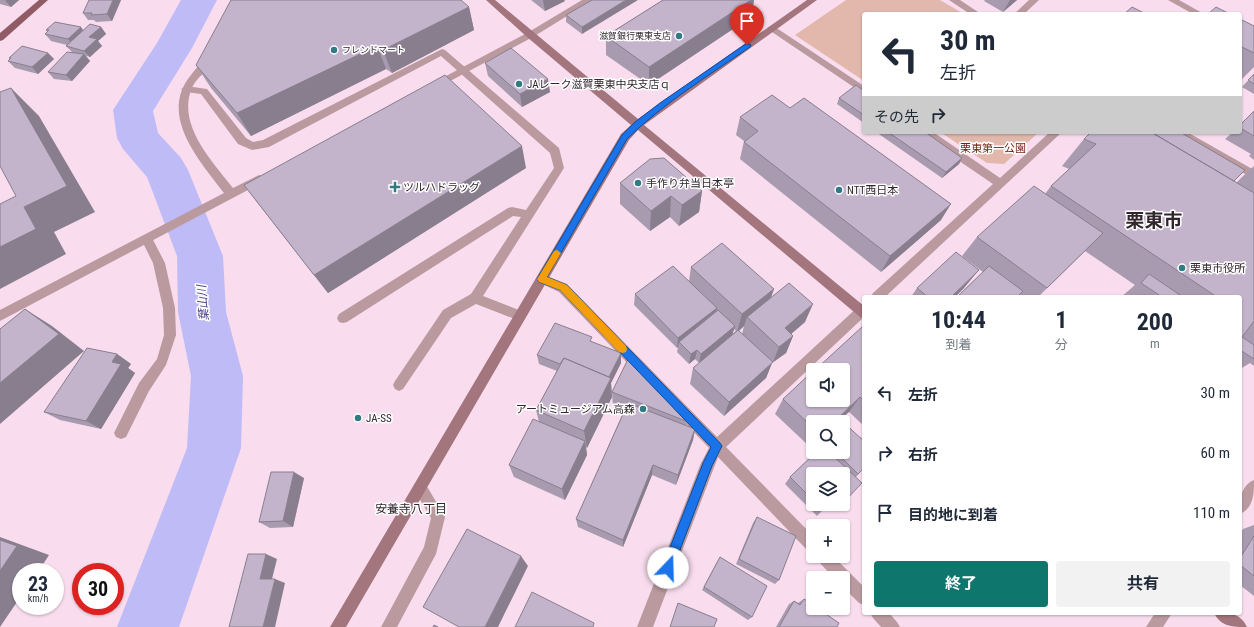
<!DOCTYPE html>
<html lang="ja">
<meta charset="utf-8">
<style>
body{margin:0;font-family:"Roboto Condensed","Noto Sans JP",sans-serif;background:#f2f2f3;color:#1f2937;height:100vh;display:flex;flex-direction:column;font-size:15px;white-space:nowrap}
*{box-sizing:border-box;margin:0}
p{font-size:13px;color:#747a83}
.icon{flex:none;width:22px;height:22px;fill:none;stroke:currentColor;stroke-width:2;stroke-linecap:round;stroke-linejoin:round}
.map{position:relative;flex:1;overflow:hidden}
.sheet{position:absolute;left:862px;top:295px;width:380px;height:320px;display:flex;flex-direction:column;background:#fff;border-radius:4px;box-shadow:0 1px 3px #0004}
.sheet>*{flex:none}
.guide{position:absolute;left:862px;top:12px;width:380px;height:122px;border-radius:4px;box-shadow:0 1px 3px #0004;background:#fff;color:#1f2937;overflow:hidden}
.buttons{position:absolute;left:806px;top:363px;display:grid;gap:8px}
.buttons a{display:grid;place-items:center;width:44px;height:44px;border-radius:4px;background:#fff;box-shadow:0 1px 3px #0004;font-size:20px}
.speed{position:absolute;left:12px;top:563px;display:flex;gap:8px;font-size:20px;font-weight:700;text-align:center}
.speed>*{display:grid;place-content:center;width:52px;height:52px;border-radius:50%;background:#fff;box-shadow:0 1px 3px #0004;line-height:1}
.speed small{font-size:10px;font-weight:400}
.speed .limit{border:6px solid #d22;background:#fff;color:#111}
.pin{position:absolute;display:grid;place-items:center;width:34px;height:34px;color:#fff;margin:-41px -17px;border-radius:50% 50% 50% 0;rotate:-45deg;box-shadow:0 0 4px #0007}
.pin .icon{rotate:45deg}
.me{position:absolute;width:44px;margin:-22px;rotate:21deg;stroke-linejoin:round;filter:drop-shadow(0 0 3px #0008)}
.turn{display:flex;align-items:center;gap:14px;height:84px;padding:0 12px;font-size:18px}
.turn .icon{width:52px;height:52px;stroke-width:2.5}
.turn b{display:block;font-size:28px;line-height:34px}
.then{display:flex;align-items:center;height:38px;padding:0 12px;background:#0003;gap:8px;font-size:15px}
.eta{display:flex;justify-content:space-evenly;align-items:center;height:68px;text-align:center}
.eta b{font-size:24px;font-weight:700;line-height:28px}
.action{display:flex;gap:8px;margin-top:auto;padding:8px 12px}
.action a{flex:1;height:46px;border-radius:4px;background:#0f766e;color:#fff;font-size:16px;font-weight:700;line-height:46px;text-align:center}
.action a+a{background:#f2f2f3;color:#1f2937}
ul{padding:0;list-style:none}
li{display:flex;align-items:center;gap:12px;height:60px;padding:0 12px}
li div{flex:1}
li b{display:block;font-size:15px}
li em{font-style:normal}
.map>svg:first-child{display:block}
.green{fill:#e2b8ad}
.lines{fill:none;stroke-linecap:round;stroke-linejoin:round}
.river{fill:#bebbf7;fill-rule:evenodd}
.lane{fill:#ba9a9f;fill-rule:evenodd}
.street{fill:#ba9a9f;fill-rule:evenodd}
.secondary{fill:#a3757d;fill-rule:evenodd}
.primary{fill:#915b65;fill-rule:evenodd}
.wall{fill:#a89baf;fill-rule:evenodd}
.shaded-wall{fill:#887e8e}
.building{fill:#c3b4cb;stroke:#887e8e}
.route{fill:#1a73e8;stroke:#114b97}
.slow{fill:#f59e0b}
.poi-dot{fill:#337b84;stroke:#fff;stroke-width:1.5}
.labels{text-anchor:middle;stroke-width:3;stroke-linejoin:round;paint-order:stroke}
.far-poi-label{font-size:9px;fill:#30262c;stroke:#fff;text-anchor:end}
.poi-label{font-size:11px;fill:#30262c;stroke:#fff;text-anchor:start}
.park-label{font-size:11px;fill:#742513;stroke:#fff}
.water-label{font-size:12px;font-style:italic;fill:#4e448c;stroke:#fff}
.neighbourhood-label{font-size:12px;fill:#30262c;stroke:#fff}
.town-label{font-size:19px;font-weight:bold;fill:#30262c;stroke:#fff}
</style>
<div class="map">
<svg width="1254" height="627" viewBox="0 0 1254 627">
<rect width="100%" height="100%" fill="#f9ddee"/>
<!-- green -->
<path class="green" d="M846 0H940L964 14H864V81L795 35Z
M940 132H1039L1004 164 987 163Z"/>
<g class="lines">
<!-- river -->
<path class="river" d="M181 0H217L192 48 153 111 158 133 181 158 188 170 223 256 226 312 243 376 241 448 179 627H117L187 448 191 376 178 312 177 256 147 177 123 149 117 138 113 110 157 43Z"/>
<!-- lane -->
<path class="lane" d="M442 49 445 50 559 148 564 168 483 296 524 312 526 316 524 320 520 321 476 304 451 318 403 389 399 391 395 389 393 385 395 381 443 310 471 294 521 217 513 216 347 322 343 323 339 322 337 318 339 314 508 208 512 207 526 210 554 168 550 153 441 56 269 147 252 150 238 144 201 94 186 92 181 89 186 86 207 89 246 138 253 142 263 140Z
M147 234 151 236 165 263 175 308 176 335 166 365 149 391 126 437 121 439 116 437 114 433 139 383 157 359 164 335 163 308 153 263 141 239 143 236Z"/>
<!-- street -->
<path class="street" d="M582 0H593L533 37 437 88H431L429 86 431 84 527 33Z
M949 0H960L981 14H970Z
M1029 0H1039L1024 14H1014Z
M1168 0H1179L1204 14H1193Z
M772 25 864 86V94L769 30 767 28Z
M211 56 216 59C209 70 195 78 191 90 178 127 213 162 233 188L259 175 263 176 264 179 263 182 0 321V310L224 193C199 160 158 115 191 75 196 69 203 58 211 56Z
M920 132H933L1000 178 1050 132H1062L885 297H871L873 293 993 184 921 135Z
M1174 132H1187L1254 170V179L1175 135Z
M542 274 567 284 717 437 860 305 864 304V317L726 447 813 536V553L808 551 718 457 653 627H637L701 463 709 448 559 292 538 282 536 279 538 276Z
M1254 480C1254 493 1254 508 1240 514 1240 501 1240 486 1254 480Z
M420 481 425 483 445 517 436 554 397 627H381L424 547 431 518 413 488 415 483Z
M816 556H833L864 587V605L859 603 843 587V578H834L818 561Z
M870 613H889L897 622 900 627H881L873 618Z
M1155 613H1172L1163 627H1146Z"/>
<!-- secondary -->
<path class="secondary" d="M486 0H495L638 119 807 0H817L644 125 864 306V318L860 317 638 130 629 140 346 627H330L621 134 631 125 527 37Z
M1214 613C1228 613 1240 612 1247 627 1233 627 1221 627 1214 613Z"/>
<!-- primary -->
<path class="primary" d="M39 0H48L3 40 0 41V33Z"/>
</g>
<!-- wall -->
<path class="wall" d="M0 0H19L11 7 0 4Z
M121 0 112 21 96 22 94 20H88L83 13Z
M531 0H564L565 1 545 11Z
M592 0 582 34 566 22V15Z
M663 0H754L751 17 649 85 606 55V36Z
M985 0H1017L1003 12 984 1Z
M469 7 474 30 392 73 386 69 251 136 211 88 196 65Z
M1240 19 1254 26V67L1240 81Z
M101 27 106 34 98 41 102 46 90 57 86 56 90 61 72 81 54 79 48 72 72 52 66 46 67 45 51 41 45 34 48 32 46 30H83Z
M48 53 54 59 38 74 15 68 8 61 10 59 9 58Z
M485 63 550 92 522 107 488 76Z
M1254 74V94L1242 87Z
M864 91V123L837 104 839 98Z
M1254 111V160L1249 156 1251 154 1225 139 1233 132H1240V125Z
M740 117 941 220 881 272 740 159 744 141 736 135Z
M876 132H925L962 158 959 164 942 178Z
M1084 139 1234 181 1236 183 1241 178 1254 166V366L1250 363 1240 369V297H1121L1135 285 1085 251 1038 297H957L983 272 962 256 977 237 1045 194 1051 186 1069 169 1062 166Z
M526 168 328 293 260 206 244 185Z
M620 183 702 191 699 212 679 226 670 217 650 231 620 204Z
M691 267 774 289 771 298 805 322 791 334 793 336 786 353 772 363 766 378 724 416 690 384 693 368 699 363 695 359 689 364 677 352 678 347 677 348 634 305 635 294 689 281ZM744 326 742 334 739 331ZM734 329 736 331 732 334Z
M917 288H964L955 297H911Z
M864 327V424L863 425 849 412 813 422V446L811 448 775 414 783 399Z
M593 342 621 363 611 383 612 397 587 448 586 447 587 455 565 500 514 477 509 465 539 422 536 410 557 371 539 364 537 355Z
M117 354 131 364 128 368 135 373 101 429 60 420 44 412Z
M612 392 686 421V425L695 429 693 440 676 485 652 475 623 547 578 527 576 519 624 411 613 407Z
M816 452H843L864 468 856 477 813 474V504H829L817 516 785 484 790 477Z
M304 478 293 527 270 528 259 522Z
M829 504H842L836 510Z
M757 517 779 580 775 584 736 564 753 523Z
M1254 525V596L1240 585V534L1243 529Z
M717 562 752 617 748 620 702 590Z
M804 599 837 627H776L789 604 794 601 798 603Z"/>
<!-- shaded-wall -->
<path class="shaded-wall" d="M5 0H19L11 7Z
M113 0H121L112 21 107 14Z
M543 0H564L565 1 545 11Z
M626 0H638L582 34V27Z
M751 0H754L751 17 649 85V67Z
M1010 0H1017L1003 12Z
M469 7 474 30 392 73 383 50Z
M81 27 86 34 74 46 68 39Z
M101 27 106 34 98 41 102 46 90 57 84 51 89 37Z
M377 46 386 69 251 136 237 113Z
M48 53 54 59 38 74 32 67Z
M84 54 90 61 72 81 66 75Z
M548 79 550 92 522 107 520 94Z
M11 88 39 116 95 212 54 232 66 254 0 289V247L24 207Z
M522 146 526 168 328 293 314 275Z
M962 158 959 164 942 178 946 172Z
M702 191 699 212 679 226 682 205Z
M671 196 670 217 650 231 651 211Z
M951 204 941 220 881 272 890 256Z
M979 270 964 288 955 297H951Z
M774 289 767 307 747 317 744 326 737 332 742 314Z
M813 304 805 322 778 345 785 328Z
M717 308 715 318 679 342 678 347 677 348 678 338Z
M25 309 52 326 84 351 0 424V383Z
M735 326 732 336 699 363 701 354Z
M793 336 786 353 772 363 766 378 724 416 729 402 773 362 779 347Z
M697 350 695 359 689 364 691 354Z
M621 353V363L611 383 612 397 587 448 584 431 607 382Z
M117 354 131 364 128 368 135 373 101 429 86 421 112 362Z
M860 397 849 412 838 422H834Z
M695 429 693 440 676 485 678 475Z
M585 441 587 455 565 500 562 489Z
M653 465 652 475 623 547V540Z
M294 472 304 478 293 527 283 521Z
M0 537 49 555 38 572H21V596L0 627Z
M266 554 277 559 271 583 260 579Z
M521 556 528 566 498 627H485Z
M275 579 285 583 275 627H263Z"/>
<!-- building -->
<path class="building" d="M89 0H113L107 14 91 15 92 13H83Z
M231 0H461L469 7 383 50 377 46 237 113 196 65Z
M592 0H626L582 27 566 15Z
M663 0H751L649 67 606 36Z
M1132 7 1146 14H1124Z
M1216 7 1230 14H1208Z
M1240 19 1254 26V53L1240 46Z
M55 22 81 27 68 39 45 34 49 30H46Z
M90 24 101 27 89 37 97 39 84 51 66 46Z
M22 46 48 53 32 67 8 61 11 58H9Z
M511 48 548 79 520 94 485 63Z
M67 52 84 54 66 75 48 72Z
M1254 74V84L1248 80Z
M445 75 522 146 314 275 244 185Z
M856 85 864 91V115L839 98Z
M11 88 67 186 24 207 36 229 0 247V204L16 196 0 166V92Z
M772 95 790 108 804 98 951 204 890 256 744 142 758 131 740 117Z
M1254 111V136L1240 128V125Z
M888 132H925L962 158 946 172Z
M1091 132H1151L1254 193V321L1242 337 1254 345V359L1240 350V297H1217L1051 186 1096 144 1084 139Z
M1151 132H1180L1245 170 1234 181Z
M664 158 702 191 682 205 671 196 651 211 620 183 650 159Z
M1034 186 1103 233 1047 288 977 237Z
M722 243 774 289 742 314 691 267Z
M956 252 979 270 951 297H928L917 288Z
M673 266 717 308 678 338 635 294Z
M989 266 1023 291 1017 297H957Z
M1149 274 1183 297H1162L1141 283Z
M789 283 813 304 785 328 793 336 779 347 747 317Z
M25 309 59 334 0 383V329Z
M718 310 735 326 701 354 697 350 691 354 679 342Z
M555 323 592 337 590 341 621 353 609 377 564 358 560 364 537 355Z
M863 326 864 327V401L860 397 834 422H813V428L783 399 813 371V400H843V370H815Z
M738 330 773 362 729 402 693 368Z
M87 348 117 354 112 362 121 364 86 421 44 412Z
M564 358 611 378 584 431 536 410Z
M628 359 686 421 612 392Z
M628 403 695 429 678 475 653 465 623 540 576 519Z
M533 419 585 441 562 489 509 465Z
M844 423 864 441V468L858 474 836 452H843V424Z
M816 452H829L862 483 843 503V474H813V500L790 477Z
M271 472H294L283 521 259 522Z
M817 504H829L823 510Z
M757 517 796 536 779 580 739 559Z
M467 529 521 556 485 627H459L423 607Z
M1254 536V576L1240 565V558Z
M0 540 17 546 0 571Z
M248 554H266L260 579H275L263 627H229Z
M720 557 767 586 752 617 704 587Z
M532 592 594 623 593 627H515Z
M804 599 813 605V608H817L839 623 837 627H779L794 601 800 605Z
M678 603 717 619 714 627H670Z
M434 625 438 627H433Z"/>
<!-- route -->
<path class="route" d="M747 43 751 45 750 47C708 76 664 103 627 139L547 277 567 285 720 443 722 446 712 466 672 571 668 573 664 571 662 568 703 463 711 447 560 290 539 282 537 279 622 135 635 122 660 103Z"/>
<!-- slow -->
<path class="slow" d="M557 250 561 253 547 277 567 285 626 346 627 349 626 352 623 353 619 352 560 290 539 282 537 279 539 276 554 251Z"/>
<!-- markers -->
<g class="poi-dot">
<circle cx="679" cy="36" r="4"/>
<circle cx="334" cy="50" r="4"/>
<circle cx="519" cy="84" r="4"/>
<circle cx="638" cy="183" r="4"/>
<path d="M393 181h4v4h4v4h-4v4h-4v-4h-4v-4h4z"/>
<circle cx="839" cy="190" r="4"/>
<circle cx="1182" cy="268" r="4"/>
<circle cx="643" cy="409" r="4"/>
<circle cx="358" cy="418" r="4"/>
</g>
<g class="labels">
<!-- far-poi labels -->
<g class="far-poi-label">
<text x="671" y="39">滋賀銀行栗東支店</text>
<text x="342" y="53" text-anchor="start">フレンドマート</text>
</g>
<!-- poi labels -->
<g class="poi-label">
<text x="527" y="88">JAレーク滋賀栗東中央支店ｑ</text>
<text x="646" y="187">手作り弁当日本亭</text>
<text x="403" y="191">ツルハドラッグ</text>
<text x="847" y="194">NTT西日本</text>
<text x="1190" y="272">栗東市役所</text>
<text x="635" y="413" text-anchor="end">アートミュージアム高森</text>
<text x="366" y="422">JA-SS</text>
</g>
<!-- park labels -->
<g class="park-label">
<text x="993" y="152">栗東第一公園</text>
</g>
<!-- water labels -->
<g class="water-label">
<text transform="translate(203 303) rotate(-95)" y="4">葉山川</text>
</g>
<!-- neighbourhood labels -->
<g class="neighbourhood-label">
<text x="411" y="513">安養寺八丁目</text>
</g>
<!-- town labels -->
<g class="town-label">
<text x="1154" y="227">栗東市</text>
</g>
</g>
</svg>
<div class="buttons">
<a><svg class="icon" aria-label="sound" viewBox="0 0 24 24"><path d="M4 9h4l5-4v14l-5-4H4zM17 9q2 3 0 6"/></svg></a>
<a><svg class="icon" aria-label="search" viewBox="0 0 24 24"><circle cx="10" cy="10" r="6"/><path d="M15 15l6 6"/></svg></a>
<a><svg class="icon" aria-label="layers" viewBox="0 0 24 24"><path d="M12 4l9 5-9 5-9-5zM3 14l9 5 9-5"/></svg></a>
<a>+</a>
<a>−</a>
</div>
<div class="speed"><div>23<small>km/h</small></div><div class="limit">30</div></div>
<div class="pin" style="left:747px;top:45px;background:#d93025"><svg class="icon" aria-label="arrive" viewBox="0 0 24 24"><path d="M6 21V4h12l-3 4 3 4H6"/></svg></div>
<svg class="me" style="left:668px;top:568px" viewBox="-20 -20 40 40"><circle r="19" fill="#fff"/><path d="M0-13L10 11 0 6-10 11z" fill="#1a73e8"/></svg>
<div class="guide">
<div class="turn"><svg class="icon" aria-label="left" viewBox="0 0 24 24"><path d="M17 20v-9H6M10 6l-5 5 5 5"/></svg><div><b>30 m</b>左折</div></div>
<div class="then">その先<svg class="icon" aria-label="right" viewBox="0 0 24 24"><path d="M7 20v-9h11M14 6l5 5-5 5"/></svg></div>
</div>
<section class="sheet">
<div class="eta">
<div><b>10:44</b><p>到着</p></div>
<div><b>1</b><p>分</p></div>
<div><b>200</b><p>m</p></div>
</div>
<ul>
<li><svg class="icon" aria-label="left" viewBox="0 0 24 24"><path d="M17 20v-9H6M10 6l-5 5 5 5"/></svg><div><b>左折</b></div><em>30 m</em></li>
<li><svg class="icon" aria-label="right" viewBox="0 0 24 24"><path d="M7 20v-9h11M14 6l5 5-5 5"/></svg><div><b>右折</b></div><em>60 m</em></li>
<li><svg class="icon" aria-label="arrive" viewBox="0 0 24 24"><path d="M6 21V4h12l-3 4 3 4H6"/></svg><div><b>目的地に到着</b></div><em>110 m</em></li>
</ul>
<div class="action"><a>終了</a><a>共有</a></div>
</section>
</div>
